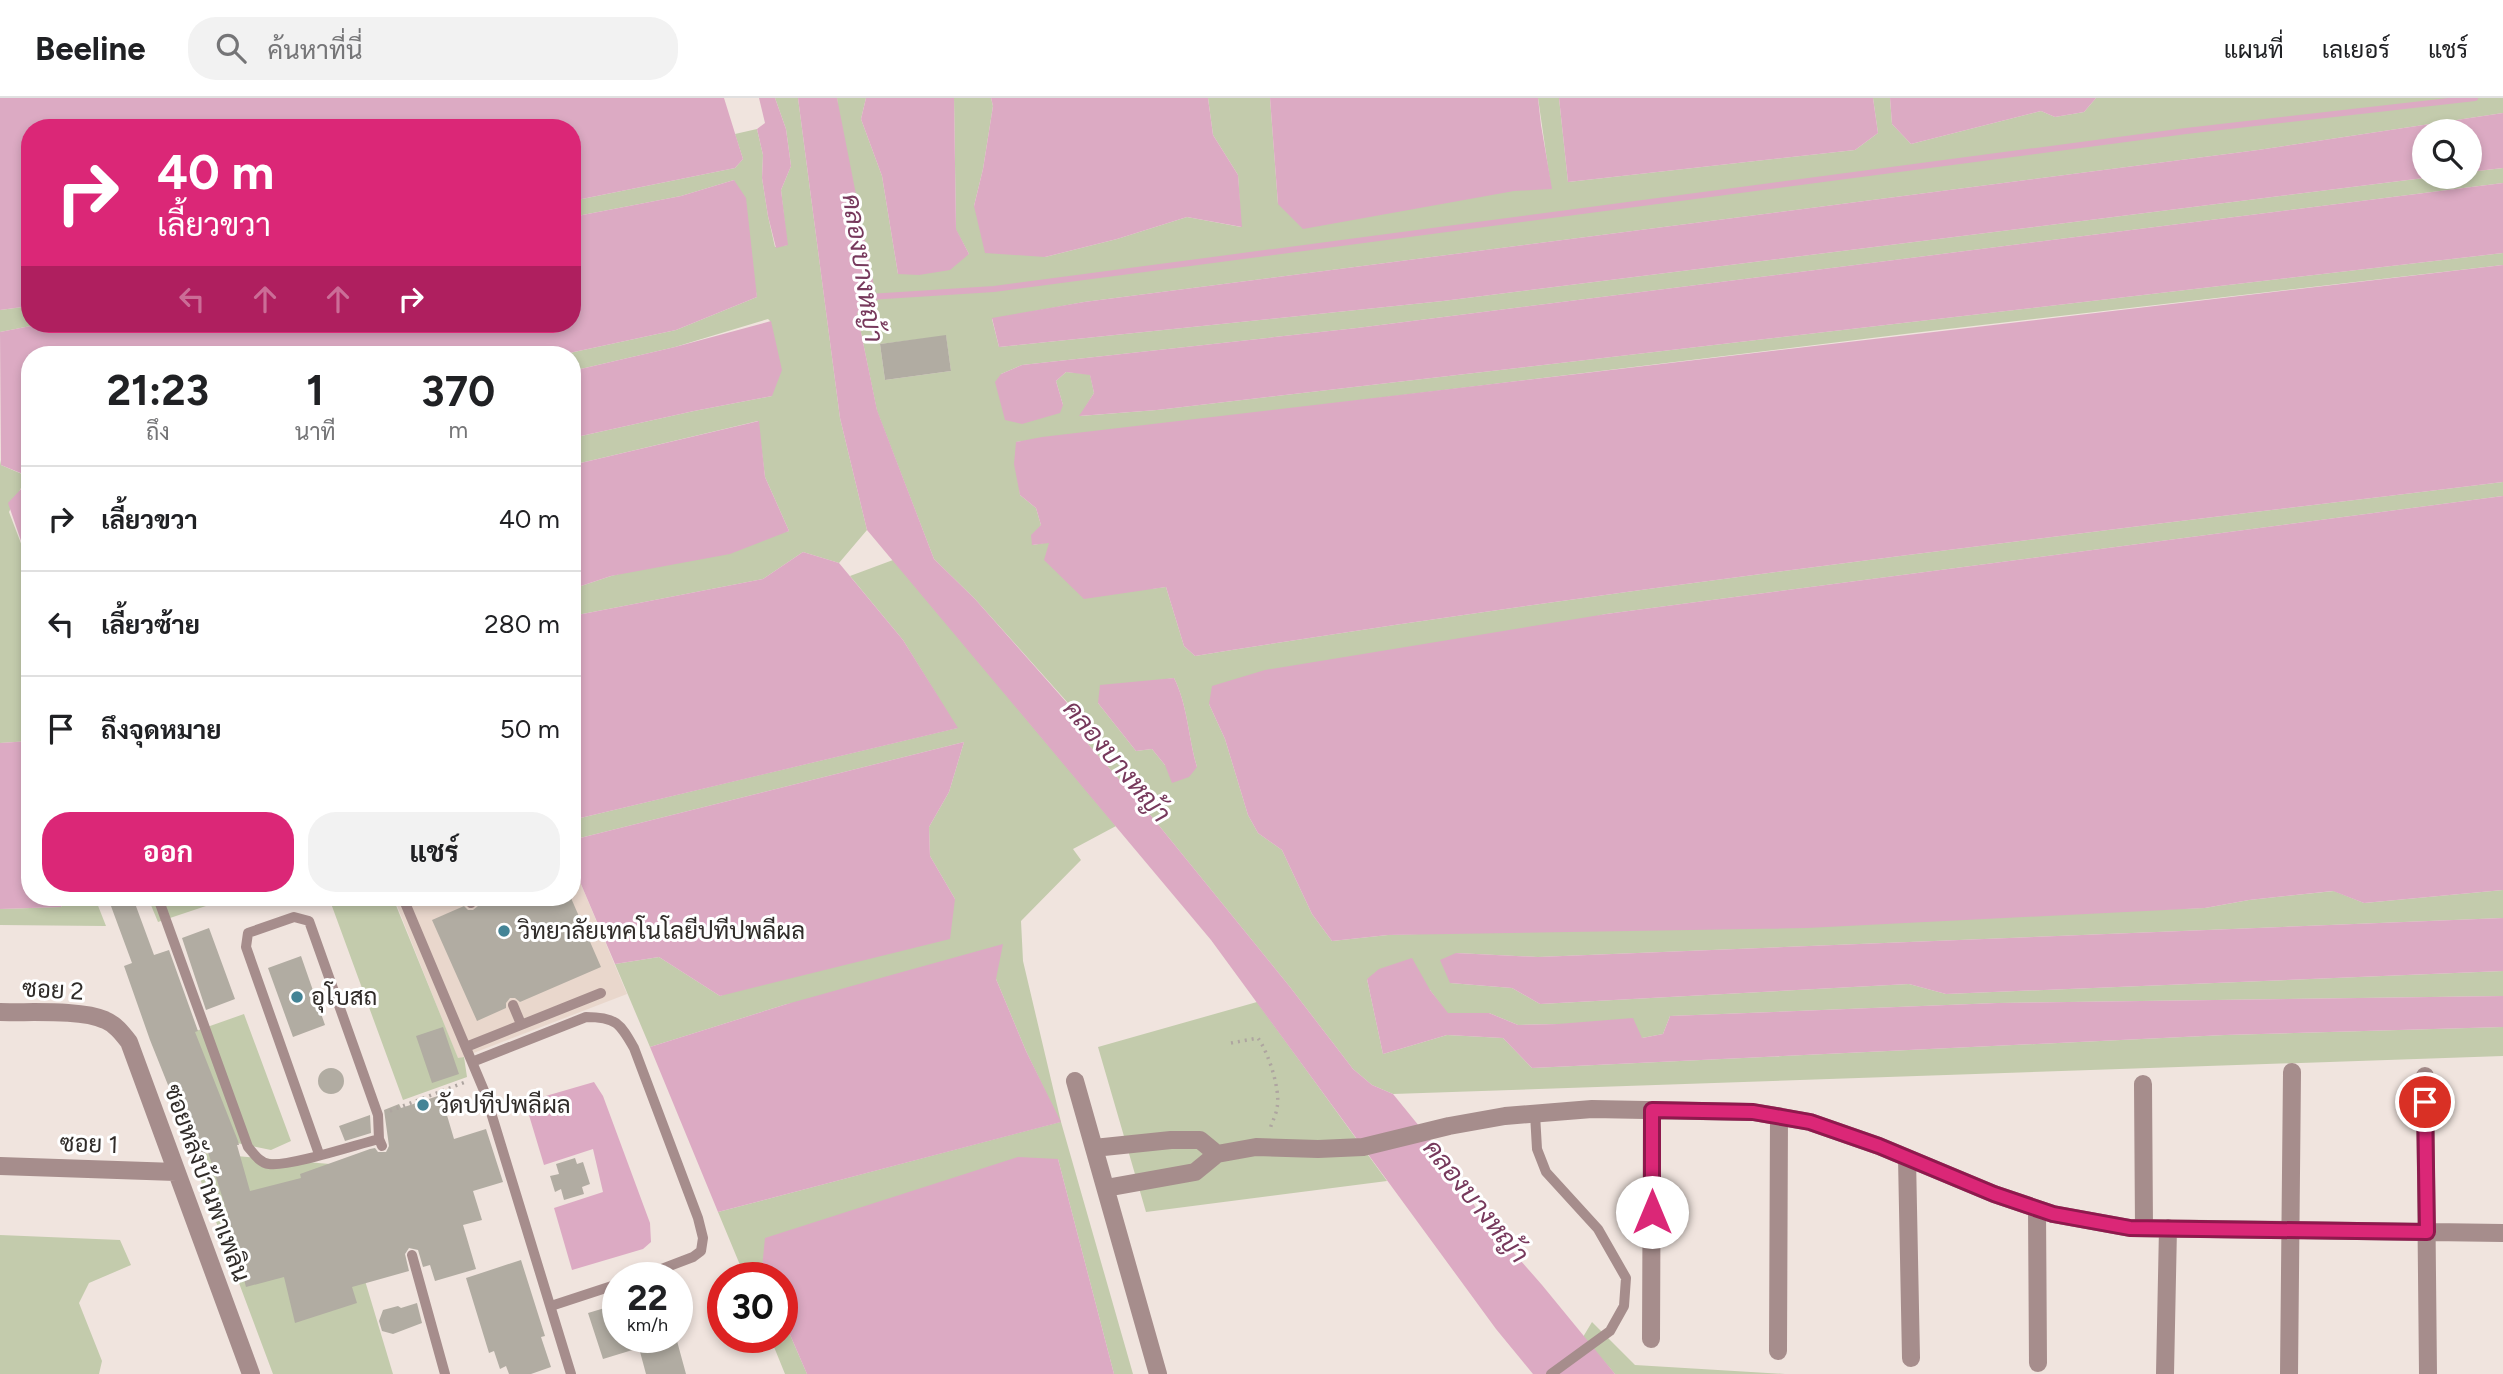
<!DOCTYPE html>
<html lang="th">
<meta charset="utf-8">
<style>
body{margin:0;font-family:Figtree,Sarabun,sans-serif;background:#f2f2f2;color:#202124;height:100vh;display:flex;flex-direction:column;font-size:26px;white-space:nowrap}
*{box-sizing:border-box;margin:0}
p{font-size:23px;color:#757577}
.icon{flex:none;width:38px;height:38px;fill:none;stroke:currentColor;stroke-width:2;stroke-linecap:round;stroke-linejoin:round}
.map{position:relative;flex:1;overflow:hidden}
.details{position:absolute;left:21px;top:248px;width:560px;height:560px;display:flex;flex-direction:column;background:#fff;border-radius:28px;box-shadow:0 4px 10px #0003}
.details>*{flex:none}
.top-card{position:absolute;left:21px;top:21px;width:560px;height:214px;border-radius:28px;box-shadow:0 4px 10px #0003;background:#db2777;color:#fff;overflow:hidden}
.buttons{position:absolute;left:2412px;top:21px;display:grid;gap:14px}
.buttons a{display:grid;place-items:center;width:70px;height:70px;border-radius:50%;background:#fff;box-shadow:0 4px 10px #0003;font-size:35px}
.speed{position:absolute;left:602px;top:1164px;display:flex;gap:14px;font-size:35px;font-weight:700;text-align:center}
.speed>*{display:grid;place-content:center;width:91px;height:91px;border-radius:50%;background:#fff;box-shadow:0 4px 10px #0003;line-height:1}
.speed small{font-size:18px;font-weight:400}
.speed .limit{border:10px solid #d22;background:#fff;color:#111}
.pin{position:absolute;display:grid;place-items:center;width:60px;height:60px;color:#fff;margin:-30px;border:4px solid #fff;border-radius:50%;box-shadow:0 2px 7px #0007}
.me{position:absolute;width:77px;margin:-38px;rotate:0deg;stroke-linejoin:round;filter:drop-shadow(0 0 5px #0008)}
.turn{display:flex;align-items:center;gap:24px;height:147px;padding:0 21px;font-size:32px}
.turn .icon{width:91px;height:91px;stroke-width:2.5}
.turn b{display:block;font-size:49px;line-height:60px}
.lanes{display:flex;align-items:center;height:66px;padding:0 21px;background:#0003;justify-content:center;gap:35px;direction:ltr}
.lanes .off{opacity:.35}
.eta{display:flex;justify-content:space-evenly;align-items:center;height:119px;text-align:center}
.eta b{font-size:42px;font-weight:700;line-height:49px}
.primary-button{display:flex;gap:14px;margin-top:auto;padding:14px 21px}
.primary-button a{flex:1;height:80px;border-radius:28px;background:#db2777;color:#fff;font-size:28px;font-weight:700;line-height:80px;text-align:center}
.primary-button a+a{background:#f2f2f2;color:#202124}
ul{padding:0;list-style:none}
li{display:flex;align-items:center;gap:21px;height:105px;padding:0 21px;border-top:2px solid #e0e0e0}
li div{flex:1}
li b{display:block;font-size:26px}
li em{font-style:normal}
header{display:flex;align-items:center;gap:42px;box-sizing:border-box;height:98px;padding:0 35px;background:#fff;border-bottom:2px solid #e0e0e0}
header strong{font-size:33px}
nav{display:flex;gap:38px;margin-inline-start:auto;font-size:24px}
.search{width:490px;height:63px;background:#f2f2f2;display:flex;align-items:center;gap:18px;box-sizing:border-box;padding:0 24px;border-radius:28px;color:#757577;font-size:26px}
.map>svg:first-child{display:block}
.built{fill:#e9d7cc}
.green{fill:#c3cbac;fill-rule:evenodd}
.water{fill:#dcaac3}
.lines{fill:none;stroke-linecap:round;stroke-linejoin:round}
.stream{stroke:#dcaac3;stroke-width:6}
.building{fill:#b1aca2}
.path{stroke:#aea5a0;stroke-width:3.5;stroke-dasharray:2 5;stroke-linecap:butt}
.lane{stroke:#a68d8c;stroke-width:10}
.street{stroke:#a68d8c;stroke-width:18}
.route-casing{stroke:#8e194d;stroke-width:18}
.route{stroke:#db2777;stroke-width:12}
.poi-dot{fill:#438496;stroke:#fff;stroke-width:2.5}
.labels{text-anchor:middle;stroke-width:6;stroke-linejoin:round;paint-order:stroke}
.poi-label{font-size:24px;fill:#302c29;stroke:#fff;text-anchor:start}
.street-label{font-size:24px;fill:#302c29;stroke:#fff}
.water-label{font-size:26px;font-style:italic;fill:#77395c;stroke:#fff}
</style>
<header>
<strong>Beeline</strong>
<div class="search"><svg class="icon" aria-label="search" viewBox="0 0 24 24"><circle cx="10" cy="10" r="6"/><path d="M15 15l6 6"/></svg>ค้นหาที่นี่</div>
<nav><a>แผนที่</a><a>เลเยอร์</a><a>แชร์</a></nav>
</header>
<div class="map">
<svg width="2503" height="1276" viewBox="0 0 2503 1276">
<rect width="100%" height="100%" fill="#f0e4de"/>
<!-- built -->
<path class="built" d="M572 765 627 896 458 961 394 800H572Z"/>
<!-- green -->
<path class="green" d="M775 0H798L840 320 867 432 839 465 803 454 763 481 572 518V491L611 478 789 433 765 379 758 323 572 367V340L694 313 772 298 771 224 768 221 675 249 572 273V257H560L676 232 757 199 734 82 681 98 572 119V103L735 70 743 61 735 36 757 31 763 57 762 80 768 118 775 149 787 147 781 92 791 68 786 31Z
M837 0H866L861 21 882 78 898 176 969 156 956 132 954 0H991L993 8 983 71 974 108 1045 159 1117 141 1187 119 1241 129 1238 77 1213 37 1208 0H1270L1278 106 1551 90 1538 0H1559L1568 84 1855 52 1878 35 1873 0H1890L1892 26 1911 46 2041 13 2055 19 2084 14 2096 0H2503V15L2258 52 1084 204 992 221 999 249 1443 203 2432 79H2469V74L2503 70V85L1357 230 1022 267 1001 276 1063 307 1056 283 1066 274 1090 276 1094 295 1080 318 1157 312 2503 155V167L1913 235 1016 344 1020 397 1036 410 1041 427 1033 447 1049 444 1150 491 1166 489 1184 548 1195 558C1629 488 2067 437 2503 384V398L1606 516 1209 606 1225 641 1248 717 1258 735 1282 752 1312 816 1332 843 1388 837 2205 810 2249 802 2334 793 2364 805 2503 792V820L1538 859 1456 855 1450 885 1512 890 1540 906 1909 886 1946 896 2503 873V898L1997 905 1670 918 1663 936 1642 940 1558 926 1518 927 1489 915H1447L1430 892 1367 881 1383 956 1447 937 1503 940 1532 970 2225 937 2503 929V958L1393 996 1372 987 1353 971 1290 889 1152 719 1088 646 1068 605 975 501 934 461 877 313 857 215ZM946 238 951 273 885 282 880 246ZM1174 580C1188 608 1188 639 1197 669L1165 667 1152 651 1136 653 1098 605 1160 582Z
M30 208V226H41L0 234V212Z
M0 362 1 367 22 376 30 374V389L21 390 9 414 30 469V643L0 645Z
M893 462 1116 728 1073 751 1081 762 1021 823 1023 863 1061 1024 1133 1276H1114L1058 1061 762 1170 766 1179H745L718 1114 1060 1024 1026 953 996 881 787 906 650 949 615 866 659 859 720 898 955 801 930 758 929 729 949 694 964 644 572 742V722L957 630 903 542 850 478Z
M67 800H95L106 828 0 827V811L61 809Z
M148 800H230L158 824Z
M329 800H393L458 960 464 959 467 979 403 1002Z
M1257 904 1387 1083 1146 1114 1098 949Z
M244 916 291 1043 271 1052 232 1044 193 934Z
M190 1054 330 1066 393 1276H273Z
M0 1137 120 1142 131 1167 89 1185 79 1205 102 1263 99 1276H0Z
M782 1218 807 1276H785L770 1239H782Z
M1592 1224 1635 1267 1785 1276H1615L1583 1239Z"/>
<!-- water -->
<path class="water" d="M0 0H724L743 61 735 70 572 103V30H30V208L0 212Z
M759 0H775L786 31 791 68 781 92 788 147 776 150 768 118 762 80 763 57 757 31 765 25Z
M798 0H837L877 203 857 215 877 312 934 461 975 501 1068 606 1088 646 1152 719 1290 889 1353 971 1372 987 1393 996 1437 1050 1480 1116 1542 1187 1615 1276H1533L1496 1231 1211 842 867 432 840 320Z
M866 0H954L956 131 969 156 950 172 919 177 898 176 882 78 861 21Z
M991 0H1208L1213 37 1238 77 1242 129 1187 119 1117 141 1045 159 985 155 974 108 983 71 993 8Z
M1270 0H1538L1541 27 1552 91 1514 93 1303 131 1278 106Z
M1559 0H1873L1878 35 1855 52 1568 84Z
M1890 0H2096L2084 14 2055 19 2041 13 1911 46 1892 26Z
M2503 15V70L2469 74V33H2424V79H2432L1443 203 999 249 992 220 1084 204 2258 52Z
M734 82 746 100 757 199 676 232 560 257H30V374L23 376 1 367 0 234 41 226H572V119L681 98Z
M2503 85V155L1157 312 1079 318 1094 295 1090 277 1066 274 1056 283 1063 307 1060 315 1022 326 1005 322 995 284 1001 276 1022 267 1357 230Z
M2503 167V384C2067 437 1629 488 1195 558L1184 548 1166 489 1084 501 1044 462 1049 445 1032 447 1031 437 1041 427 1036 410 1020 397 1014 366 1016 344 1042 339Z
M771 223 782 272 772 298 694 313 572 340V273L675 249Z
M759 323 765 379 789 433 730 456 611 478 572 491V367Z
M30 389V469L8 405 22 390Z
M2503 398V792L2364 805 2333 793 2249 802 2205 810 1807 830 1388 837 1332 843 1312 816 1282 752 1258 735 1248 717 1225 641 1209 606 1212 588 1265 572 1606 516Z
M803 454 839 465 903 542 958 630 572 722V518L763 481Z
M1174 580C1188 608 1188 639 1197 669L1189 679 1172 685 1165 667 1152 651 1136 653 1098 605 1100 587Z
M30 643V800H67L61 809 0 811V645Z
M964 644 949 694 929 729 930 758 955 801 950 841 720 898 659 859 615 866 572 765V742Z
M2503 820V873L1946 896 1909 886 1540 906 1512 890 1450 885 1440 862 1456 855 1538 859Z
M1003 846 996 881 1026 953 1061 1024 718 1114 650 949 787 906Z
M1412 860 1430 892 1448 915H1489L1518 927 1558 926 1633 920 1642 940 1663 936 1670 918 1997 905 2503 898V929L2225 937 1532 970 1503 940 1447 937 1383 956 1367 881 1379 871Z
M594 984 603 998 650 1125 651 1144 643 1151 572 1172 554 1110 603 1094 593 1051 544 1067 525 1004Z
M1018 1059 1058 1061 1114 1276H807L782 1218V1180L766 1179 762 1170 765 1140Z"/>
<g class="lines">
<!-- stream -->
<path class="stream" d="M869 199 994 191 2186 33 2475 0"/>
</g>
<!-- building -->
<path class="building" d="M946 237 951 273 885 282 880 246Z
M108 800H133L154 857 169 852 198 933 195 934 238 1043 239 1047H237L250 1093 301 1080 300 1076 370 1051 375 1050 378 1054H386L389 1048 384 1012 399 1006 401 1010 441 997 454 1041 486 1031 503 1084 473 1093 482 1122 463 1127 476 1171 435 1183 430 1167 423 1169 418 1152 409 1150 405 1156 409 1173 352 1189 357 1205 295 1225 284 1179 246 1189 227 1114 208 1054 196 1057 192 1036 188 1037 150 942 124 868 132 865Z
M482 800H571L601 869 520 904 515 900H510L506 905V910L477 923 432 822 464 808 468 812H473L478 808V802Z
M209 830 235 901 206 912 182 840Z
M301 858 325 927 293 939 268 870Z
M443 929 459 976 432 985 416 938Z
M318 983a13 13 0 1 1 26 0a13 13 0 1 1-26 0Z
M370 1017 371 1035 345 1043 339 1028Z
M575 1060 577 1066 583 1064 590 1086 582 1089 584 1096 564 1102 561 1091 555 1094 550 1078 559 1076 556 1066Z
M521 1162 545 1238 541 1239 551 1269 531 1276H509L506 1268 500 1271 494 1253 489 1255 466 1180Z
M417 1205 422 1225 393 1236 382 1233 379 1223 383 1212 398 1208 401 1210Z
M618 1206V1239H674L675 1244 677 1243 686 1276H646L639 1250 603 1261 588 1215Z"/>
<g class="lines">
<!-- path -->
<path class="path" d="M1231 945 1258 940C1268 954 1281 992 1277 1010 1276 1017 1272 1024 1270 1031
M390 1013 468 983"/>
<!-- lane -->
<path class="lane" d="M158 800 248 1049C254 1056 260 1065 269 1066 289 1069 355 1047 379 1041L382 1048
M403 800 485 995 571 1276
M470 800 471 805
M513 907 521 926
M466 949 601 895
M472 964 586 919C616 919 620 925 634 950L698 1120 703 1140 701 1153 693 1159 638 1180
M1535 1016 1537 1051 1546 1074 1598 1131 1626 1180 1624 1208 1610 1233 1551 1276
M319 1056 246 849 248 835 294 819 309 823 378 1017 379 1041
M412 1157 445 1276
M551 1208 618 1186"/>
<!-- street -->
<path class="street" d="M0 914C27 915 81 911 105 922 115 926 122 935 129 944L251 1276
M2425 978 2428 1276
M1075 983 1158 1276
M2143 986 2144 1130
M1094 1050 1171 1042H1200L1217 1056
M1907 1060 1911 1260
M0 1068 176 1074
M1106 1090 1195 1074 1217 1056 1256 1049 1318 1051 1363 1049 1449 1028 1505 1018 1592 1011 1753 1014 1810 1024 1879 1048 1994 1096 2053 1116 2130 1130 2503 1135
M2037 1111 2038 1265
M1651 1241 1652 1012
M1778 1253 1779 1018
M2165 1276 2168 1130
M2289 1276 2292 974"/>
</g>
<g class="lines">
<defs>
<path id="route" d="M1652 1114V1012L1753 1014 1810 1024 1879 1048 1994 1096 2053 1116 2130 1130 2427 1134 2425 1004"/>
</defs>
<!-- route casing -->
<use href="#route" class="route-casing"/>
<!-- route -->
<use href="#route" class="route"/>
</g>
<!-- markers -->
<g class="poi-dot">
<circle cx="504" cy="833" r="7"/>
<circle cx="297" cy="899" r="7"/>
<circle cx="423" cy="1007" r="7"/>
</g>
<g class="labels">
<!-- poi labels -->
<g class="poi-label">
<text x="518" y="841">วิทยาลัยเทคโนโลยีปทีปพลีผล</text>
<text x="311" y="907">อุโบสถ</text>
<text x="437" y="1015">วัดปทีปพลีผล</text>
</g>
<!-- street labels -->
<g class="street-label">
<text transform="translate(53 892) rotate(3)" y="8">ซอย 2</text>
<text transform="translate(89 1046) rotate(2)" y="8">ซอย 1</text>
<text transform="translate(207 1085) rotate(70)" y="8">ซอยหลังบ้านพาเพลิน</text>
</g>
<!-- water labels -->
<g class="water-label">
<text transform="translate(863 170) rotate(81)" y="9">คลองบางหญ้า</text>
<text transform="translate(1117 663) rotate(50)" y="9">คลองบางหญ้า</text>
<text transform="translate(1476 1103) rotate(51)" y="9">คลองบางหญ้า</text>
</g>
</g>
</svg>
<div class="buttons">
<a><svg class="icon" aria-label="search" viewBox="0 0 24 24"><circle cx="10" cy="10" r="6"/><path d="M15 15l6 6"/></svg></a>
</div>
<div class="speed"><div>22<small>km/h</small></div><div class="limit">30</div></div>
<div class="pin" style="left:2425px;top:1004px;background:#d93025"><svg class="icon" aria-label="arrive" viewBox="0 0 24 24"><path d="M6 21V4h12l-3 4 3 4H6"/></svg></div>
<svg class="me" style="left:1652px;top:1114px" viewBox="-20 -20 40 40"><circle r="19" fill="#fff"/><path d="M0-13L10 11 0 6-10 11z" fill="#db2777"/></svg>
<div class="top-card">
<div class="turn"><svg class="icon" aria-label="right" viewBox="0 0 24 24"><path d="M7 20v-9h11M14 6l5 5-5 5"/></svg><div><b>40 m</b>เลี้ยวขวา</div></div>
<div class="lanes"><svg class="icon off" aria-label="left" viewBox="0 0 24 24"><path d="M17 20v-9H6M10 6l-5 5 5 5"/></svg><svg class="icon off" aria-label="ahead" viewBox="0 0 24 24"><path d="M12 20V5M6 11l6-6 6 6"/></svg><svg class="icon off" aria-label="ahead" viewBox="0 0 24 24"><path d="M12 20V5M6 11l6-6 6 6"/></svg><svg class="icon" aria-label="right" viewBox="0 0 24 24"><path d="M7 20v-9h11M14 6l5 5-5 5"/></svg></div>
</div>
<section class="details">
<div class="eta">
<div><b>21:23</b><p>ถึง</p></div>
<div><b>1</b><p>นาที</p></div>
<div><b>370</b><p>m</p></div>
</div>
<ul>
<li><svg class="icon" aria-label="right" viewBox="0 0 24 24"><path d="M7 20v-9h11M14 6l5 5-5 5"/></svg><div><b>เลี้ยวขวา</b></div><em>40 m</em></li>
<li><svg class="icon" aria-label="left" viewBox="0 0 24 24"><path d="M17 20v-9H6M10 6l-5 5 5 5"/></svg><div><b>เลี้ยวซ้าย</b></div><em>280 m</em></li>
<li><svg class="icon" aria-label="arrive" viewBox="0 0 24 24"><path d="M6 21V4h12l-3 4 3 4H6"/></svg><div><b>ถึงจุดหมาย</b></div><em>50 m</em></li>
</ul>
<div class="primary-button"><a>ออก</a><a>แชร์</a></div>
</section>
</div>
